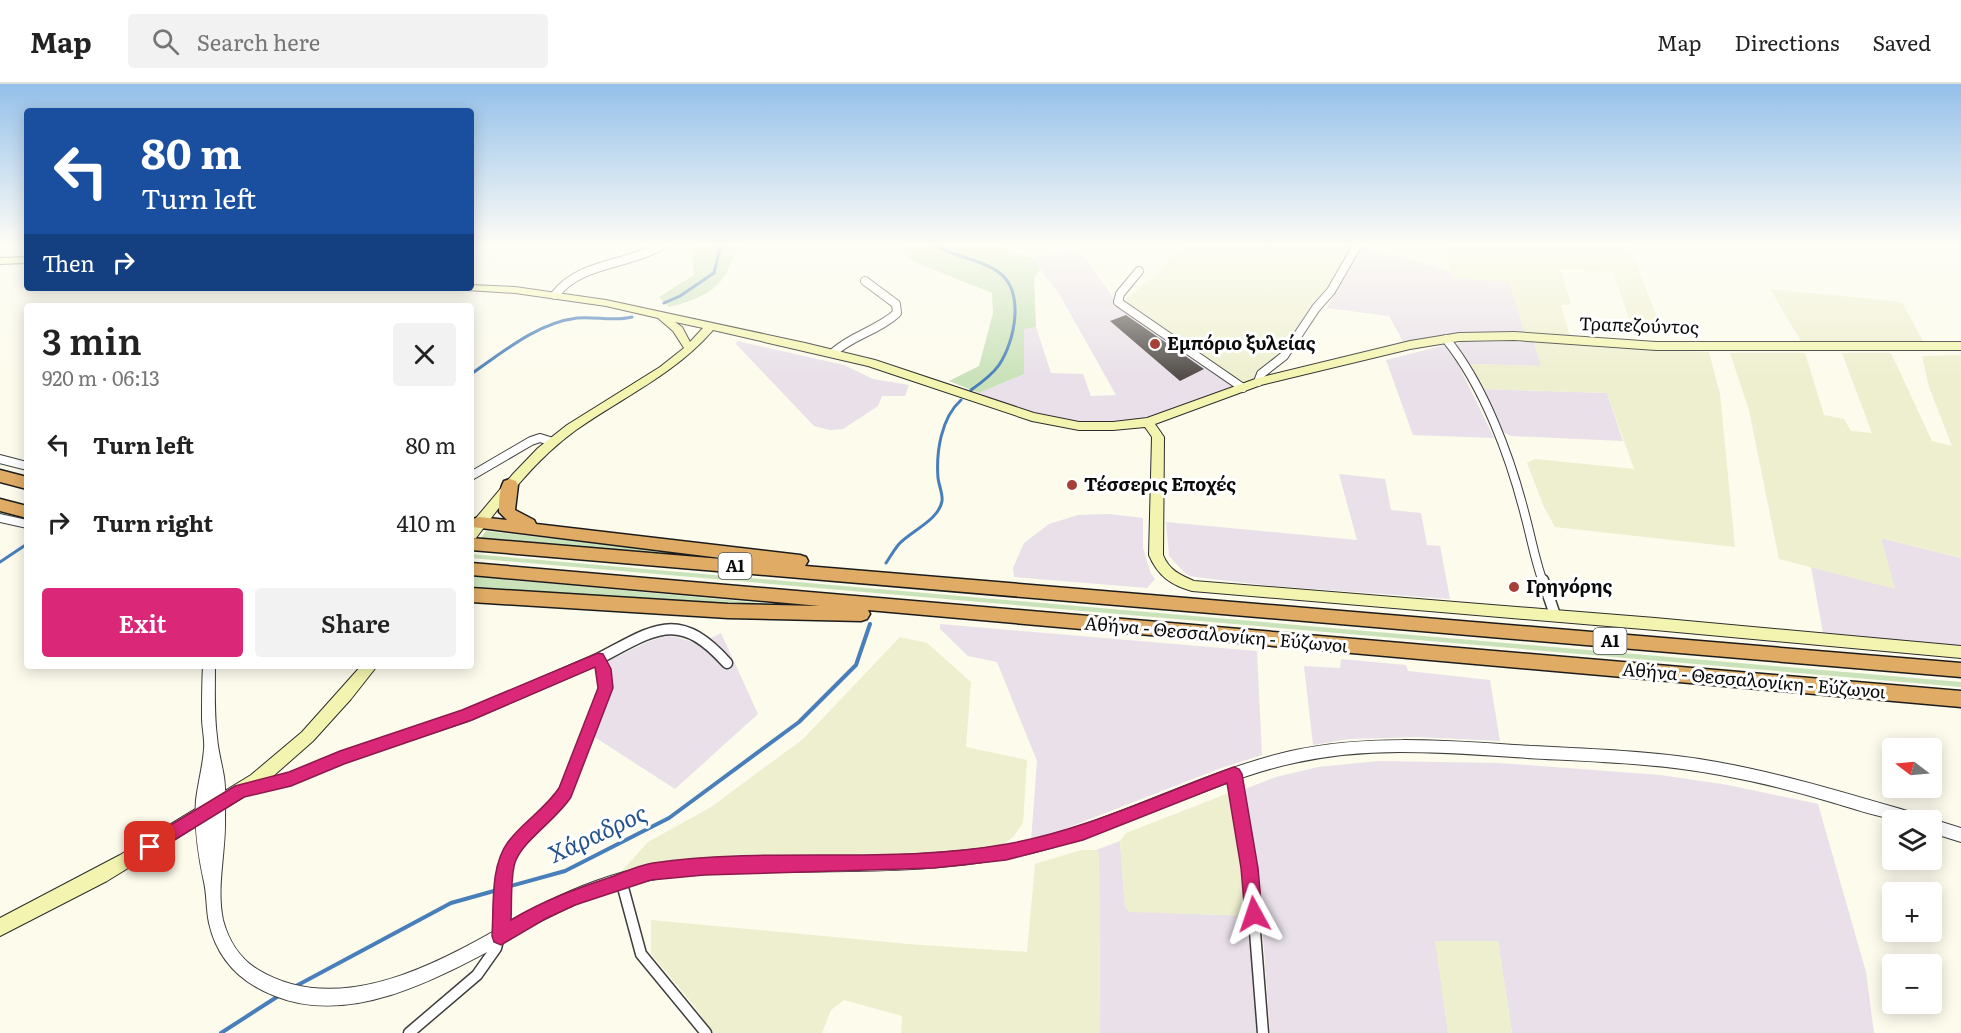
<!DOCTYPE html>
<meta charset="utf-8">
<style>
body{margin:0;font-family:Literata,serif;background:#f2f2f2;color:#222;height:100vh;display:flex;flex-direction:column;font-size:22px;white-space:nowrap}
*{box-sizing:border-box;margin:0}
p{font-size:20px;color:#767676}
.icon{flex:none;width:33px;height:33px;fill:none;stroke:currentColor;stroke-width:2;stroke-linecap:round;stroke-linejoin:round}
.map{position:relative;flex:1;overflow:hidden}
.drawer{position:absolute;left:24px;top:219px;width:450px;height:366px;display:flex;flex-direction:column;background:#fff;border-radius:6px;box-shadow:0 3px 15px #0003}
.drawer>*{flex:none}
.hud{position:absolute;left:24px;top:24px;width:450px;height:183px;border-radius:6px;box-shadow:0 3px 15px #0003;background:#1a4fa0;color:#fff;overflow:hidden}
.needle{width:39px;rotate:286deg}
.controls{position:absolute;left:1882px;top:654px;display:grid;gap:12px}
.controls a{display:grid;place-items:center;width:60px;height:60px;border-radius:6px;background:#fff;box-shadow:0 3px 15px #0003;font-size:30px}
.pin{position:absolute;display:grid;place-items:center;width:51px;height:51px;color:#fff;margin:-26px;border-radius:12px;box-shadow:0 3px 9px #0006}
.me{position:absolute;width:66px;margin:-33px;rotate:355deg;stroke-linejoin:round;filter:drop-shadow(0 0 4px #0008)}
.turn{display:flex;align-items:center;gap:21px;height:126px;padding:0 18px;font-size:27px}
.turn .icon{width:78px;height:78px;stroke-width:2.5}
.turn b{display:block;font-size:42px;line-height:51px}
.then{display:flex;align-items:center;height:57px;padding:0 18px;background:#0003;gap:12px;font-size:22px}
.round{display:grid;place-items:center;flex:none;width:63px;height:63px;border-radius:6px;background:#f2f2f2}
.head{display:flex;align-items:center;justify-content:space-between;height:102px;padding:0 18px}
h1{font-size:36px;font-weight:600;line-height:45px}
.primary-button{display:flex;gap:12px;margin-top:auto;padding:12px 18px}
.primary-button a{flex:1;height:69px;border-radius:6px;background:#db2777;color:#fff;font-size:24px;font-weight:600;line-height:69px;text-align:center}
.primary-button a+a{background:#f2f2f2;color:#222}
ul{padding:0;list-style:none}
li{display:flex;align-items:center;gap:18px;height:78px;padding:0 18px}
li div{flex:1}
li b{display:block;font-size:22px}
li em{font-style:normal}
header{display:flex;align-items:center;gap:36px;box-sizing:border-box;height:84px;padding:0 30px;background:#fff;border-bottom:2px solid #e0e0e0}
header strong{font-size:28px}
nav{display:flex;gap:33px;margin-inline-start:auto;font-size:21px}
.search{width:420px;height:54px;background:#f2f2f2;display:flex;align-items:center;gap:15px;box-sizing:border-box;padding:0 21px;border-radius:6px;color:#767676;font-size:22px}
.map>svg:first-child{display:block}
.industrial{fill:#e9e0e9}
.farmland{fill:#eeefcf}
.green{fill:#cae2ba}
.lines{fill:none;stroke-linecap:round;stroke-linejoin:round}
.stream-far1{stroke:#487fba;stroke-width:3}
.stream{stroke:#487fba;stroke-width:4}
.building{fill:#524d49}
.minor-far1-casing{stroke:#3e3e3e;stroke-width:10}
.minor-casing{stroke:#3e3e3e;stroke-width:13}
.tertiary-casing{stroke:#3e3e3e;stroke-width:2}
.secondary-casing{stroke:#2d2d2d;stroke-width:2}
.motorway-casing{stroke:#1c1c1c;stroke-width:3}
.minor-far1{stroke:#fff;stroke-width:8}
.minor{stroke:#fff;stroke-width:10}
.tertiary{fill:#fff;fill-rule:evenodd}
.secondary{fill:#f3f4af;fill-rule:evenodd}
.motorway{fill:#e0ac65;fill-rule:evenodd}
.route{fill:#db2777;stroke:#8e194d;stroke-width:1.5}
.poi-dot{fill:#a73f36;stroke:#fff;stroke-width:2}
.labels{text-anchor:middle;stroke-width:6;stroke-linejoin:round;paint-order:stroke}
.shield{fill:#fff;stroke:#545454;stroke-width:1.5}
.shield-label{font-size:16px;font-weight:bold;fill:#0b0b0b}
.street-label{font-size:18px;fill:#0b0b0b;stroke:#fff}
.poi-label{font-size:18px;font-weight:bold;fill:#0b0b0b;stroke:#fff;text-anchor:start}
.near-water-label{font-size:24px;font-style:italic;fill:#26538b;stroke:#fff}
</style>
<header>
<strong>Map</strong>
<div class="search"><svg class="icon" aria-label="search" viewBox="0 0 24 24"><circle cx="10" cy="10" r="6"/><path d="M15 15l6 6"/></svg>Search here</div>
<nav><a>Map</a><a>Directions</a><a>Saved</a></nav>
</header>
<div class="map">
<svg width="1961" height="949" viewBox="0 0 1961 949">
<rect width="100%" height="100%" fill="#fcfbec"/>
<!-- industrial -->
<path class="industrial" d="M1362 161 1452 188V194L1509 198 1525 250H1458L1433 253 1404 259 1389 232 1327 224Z
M1078 164 1118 220 1238 303 1152 335 1118 339 1084 340 1024 328 979 309 1024 290V244L1036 243 1051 289 1083 290 1091 312 1116 311 1061 213 1032 174Z
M737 257 844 281 873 295 909 301 905 312H882L878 322 843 345 830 346 814 342 736 260Z
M1460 258H1534L1542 282 1467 280 1456 262Z
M1445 261 1448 262 1453 270 1494 354 1413 351 1386 276Z
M1482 305 1607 309 1623 357 1511 352 1503 348Z
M1339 390 1385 395 1391 426 1421 429 1427 461 1440 462 1450 515 1273 502 1203 494 1190 492 1183 487 1169 472 1166 438 1357 456Z
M1109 430 1143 434V464L1151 490 1155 495 1147 504 1014 493 1013 484 1024 459 1049 440 1078 431Z
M1881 454 1961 474V562L1823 549 1811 483 1894 504Z
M940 540 1257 567 1262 671 1221 684 1031 758 1037 677 997 578 968 572 940 545Z
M721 549 758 630 675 705 593 652 609 607 611 592 606 578 647 558 666 552 677 553 698 560Z
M1341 575 1406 581 1408 587 1490 596 1500 657 1418 653 1349 655 1313 661 1304 582 1340 584Z
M1378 677 1499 679 1660 691 1728 701 1818 720 1866 888 1874 949H1512L1498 857 1436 858 1448 949H1270L1262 838 1245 705 1276 693 1318 683Z
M1120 757 1125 823 1129 827 1250 832 1258 949H1100L1099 770 1096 766Z"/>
<!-- farmland -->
<path class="farmland" d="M1184 160H1353L1328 206 1280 271 1256 293 1242 300 1121 218 1153 194Z
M1445 160H1629L1658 236 1629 235 1613 188 1561 185 1571 220 1561 221 1570 252 1525 250 1509 198 1452 194Z
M1770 205 1902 218 1924 259H1802Z
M1534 258 1622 265 1709 268 1720 310 1735 463 1555 443 1544 423 1527 379 1535 375 1634 385 1607 309 1482 305 1467 280 1541 282Z
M1730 269H1805L1824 331 1844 335 1851 347 1872 349 1842 269H1891L1932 357 1952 362 1929 303 1922 272 1961 271V474L1881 454 1895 505 1779 475 1749 326Z
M900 553 927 559 971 598 966 663 1027 676 1023 739 1013 753 1000 763 907 772 683 775 640 782 621 788 648 758 711 723 803 655Z
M1234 707 1246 784 1250 832 1129 828 1125 823 1120 757 1126 749Z
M1081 766H1096L1099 770 1100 949H901L902 932 844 916 831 926 822 949H712L696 924 651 870V836L908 860 1027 868 1035 780Z
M1435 857H1498L1512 949H1448Z"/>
<!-- green -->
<path class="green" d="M691 160H762L736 166C724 205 707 213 669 223L659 213 694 191Z
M902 160H990L1032 174 1040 185 1034 194 1036 243 1024 245V290L979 309 949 297 979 282 993 229 992 209 910 176 903 166Z
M486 447 833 486 479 457Z
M471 470 1961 598V603L471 474Z
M471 492 837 526 729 523 471 504Z"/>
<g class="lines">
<!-- stream-far1 -->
<path class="stream-far1" d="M933 160C953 173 978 174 997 187 1026 206 1015 257 999 281 992 291 981 299 971 306
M664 219 680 212 714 189 721 160
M471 290C503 268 537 239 577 234 595 232 613 238 632 233
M0 478 27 460
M886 479C890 473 894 466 899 460 911 447 939 436 942 417 943 410 939 402 938 394 936 368 941 334 961 316"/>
<!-- stream -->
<path class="stream" d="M507 803 565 787 669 734 799 638 856 581 870 540
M296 902 451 819 501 805
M221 949 280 911"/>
</g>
<!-- building -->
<path class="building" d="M1126 231 1204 285 1180 297 1110 237Z"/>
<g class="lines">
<defs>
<path id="minor-far1" d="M1139 187 1120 210 1118 218 1243 304
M555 211C581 177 629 182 664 160
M1446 255C1484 302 1510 372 1525 431 1531 453 1535 476 1543 498
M833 269C852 251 878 247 897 229L896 220 865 197
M1258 298 1261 290 1284 272 1316 224 1331 207 1358 160
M0 375 27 382
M471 392 531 357 540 354 553 358"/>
<path id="minor" d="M1543 496 1555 531
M598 575C654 546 678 524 727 579
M1234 690 1250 784 1263 949
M251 704 291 695 340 674 466 632 598 575 604 585 606 604 565 708 546 732 513 765 505 781 502 841 496 864 477 891 409 949
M621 796 641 870 706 949"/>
<path id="tertiary" d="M0 430 27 436V444L0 438Z
M203 582H215C215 606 214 630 217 653 218 667 222 680 224 693 226 707 225 721 225 734 226 768 216 802 223 836 228 855 239 874 257 885 333 932 426 886 496 846 507 840 518 832 531 826 563 809 599 794 635 785 681 773 729 775 777 774 851 772 927 773 1001 762 1102 746 1191 690 1291 667 1364 651 1440 656 1514 661 1582 665 1650 666 1717 678 1784 690 1849 710 1914 729L1919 731 1921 736C1889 738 1862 727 1831 718 1795 707 1758 698 1720 691 1663 680 1604 678 1545 675 1497 672 1449 668 1400 668 1348 668 1297 675 1247 692 1168 718 1095 757 1013 773 932 789 847 787 765 788 731 789 696 789 662 794 621 800 582 816 545 835 529 842 515 852 500 861 435 896 350 942 275 912 241 899 217 875 209 839 206 825 207 811 204 798 198 770 194 744 196 716 198 699 203 681 204 665 205 655 202 644 202 634 202 617 202 599 203 582Z
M1932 735 1961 744V758L1932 749V736H1929Z"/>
<path id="secondary" d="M27 173V179L0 180V174Z
M471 201 515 203 606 216 805 259 875 276 1034 329 1079 338H1113L1147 334 1258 294 1410 257 1459 249 1514 248 1656 258H1961V266H1656L1514 256 1459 257 1410 265 1261 301 1155 340 1164 353 1163 471C1169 486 1180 491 1194 497L1655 534 1961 562V574L1655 546 1192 507C1171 501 1158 492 1149 471L1152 353 1145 343 1113 346H1079L1032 337 868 282 713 246C675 290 623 313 576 346 536 375 505 415 476 454L471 455V440L513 390 538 364 567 341 660 283 684 264 673 247 658 234 606 222 515 209 467 206 466 204H471ZM675 238 703 244 690 258 682 243Z
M361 582H377L351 615 313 657 263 701 107 797 0 852V834L120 771 251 691 302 648Z"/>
<path id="motorway" d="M0 386 27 393V405L0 398Z
M510 395 516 397 518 401 515 426 534 436 536 440 800 471 806 473 808 477 805 482 1961 579V593L471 466V454L745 477 473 443 471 439 473 435 479 433 507 436 499 428C499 418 499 406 504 397Z
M0 415 27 422V434L0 427Z
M471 479 1961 607V623L868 526 870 530 867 535 861 537 728 534 471 518V504L728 520 820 522 471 491Z"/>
</defs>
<!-- minor-far1 casing -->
<use href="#minor-far1" class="minor-far1-casing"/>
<!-- minor casing -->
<use href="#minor" class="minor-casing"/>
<!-- tertiary casing -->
<use href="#tertiary" class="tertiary-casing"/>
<!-- secondary casing -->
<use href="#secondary" class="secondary-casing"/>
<!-- motorway casing -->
<use href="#motorway" class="motorway-casing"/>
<!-- minor-far1 -->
<use href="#minor-far1" class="minor-far1"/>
<!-- minor -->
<use href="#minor" class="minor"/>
<!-- tertiary -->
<use href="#tertiary" class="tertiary"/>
<!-- secondary -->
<use href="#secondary" class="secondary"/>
<!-- motorway -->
<use href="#motorway" class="motorway"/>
</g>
<!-- sky -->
<linearGradient id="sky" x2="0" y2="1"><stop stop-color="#94c0ea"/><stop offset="0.55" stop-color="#fefdf6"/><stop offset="1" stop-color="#fefdf6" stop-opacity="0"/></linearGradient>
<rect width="1961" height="293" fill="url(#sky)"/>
<!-- route -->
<path class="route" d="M598 569 603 570 611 585 613 604 571 713C557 735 525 755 516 776 510 789 512 821 511 836 544 816 578 804 614 792 627 787 640 781 653 779 770 762 890 781 1007 760 1086 746 1159 710 1234 683L1239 685 1242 690 1258 784 1262 830 1260 836 1254 838 1247 836 1245 830 1241 784 1227 699 1083 756 1006 776 934 784 704 791 651 796 575 821 545 835 501 861 494 858 492 852C494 822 490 782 508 758 523 738 545 725 559 704L598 604 595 583 472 636 344 680 291 702 244 713 155 768 150 771 144 768 141 763 144 757 235 702 289 688 340 667 462 626Z"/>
<!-- markers -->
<g class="poi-dot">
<circle cx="1155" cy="260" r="6"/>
<circle cx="1072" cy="401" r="6"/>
<circle cx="1514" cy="503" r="6"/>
</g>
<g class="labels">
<!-- shield labels -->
<g class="shield">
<rect x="718.5" y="469" width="33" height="26" rx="4.5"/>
<rect x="1593.5" y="544" width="33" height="26" rx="4.5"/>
</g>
<g class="shield-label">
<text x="735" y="488">Α1</text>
<text x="1610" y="563">Α1</text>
</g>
<!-- street labels -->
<g class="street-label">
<text transform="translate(1639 242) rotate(2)" y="6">Τραπεζούντος</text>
<text transform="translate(1216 551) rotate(5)" y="6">Αθήνα - Θεσσαλονίκη - Εύζωνοι</text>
<text transform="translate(1754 597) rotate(5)" y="6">Αθήνα - Θεσσαλονίκη - Εύζωνοι</text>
</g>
<!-- poi labels -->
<g class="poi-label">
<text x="1167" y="266">Εμπόριο ξυλείας</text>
<text x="1084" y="407">Τέσσερις Εποχές</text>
<text x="1526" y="509">Γρηγόρης</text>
</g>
<!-- near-water labels -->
<g class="near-water-label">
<text transform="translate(598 750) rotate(-25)" y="8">Χάραδρος</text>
</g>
</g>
</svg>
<div class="controls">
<a><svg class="needle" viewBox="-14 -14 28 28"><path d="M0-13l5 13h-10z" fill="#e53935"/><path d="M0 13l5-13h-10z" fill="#767676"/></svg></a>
<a><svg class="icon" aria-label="layers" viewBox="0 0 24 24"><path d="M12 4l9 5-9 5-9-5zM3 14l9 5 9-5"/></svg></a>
<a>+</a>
<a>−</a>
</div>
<div class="pin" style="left:150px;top:763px;background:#d93025"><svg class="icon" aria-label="arrive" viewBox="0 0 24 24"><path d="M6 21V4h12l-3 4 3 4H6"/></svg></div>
<svg class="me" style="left:1254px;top:830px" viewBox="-20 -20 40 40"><path d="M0-17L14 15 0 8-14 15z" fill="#db2777" stroke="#fff" stroke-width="4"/></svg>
<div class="hud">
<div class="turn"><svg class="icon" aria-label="left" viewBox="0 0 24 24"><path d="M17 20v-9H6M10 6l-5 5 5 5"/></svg><div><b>80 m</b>Turn left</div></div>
<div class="then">Then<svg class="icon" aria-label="right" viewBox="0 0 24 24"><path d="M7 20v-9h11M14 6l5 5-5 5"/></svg></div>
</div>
<section class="drawer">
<div class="head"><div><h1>3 min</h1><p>920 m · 06:13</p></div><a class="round"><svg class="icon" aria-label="close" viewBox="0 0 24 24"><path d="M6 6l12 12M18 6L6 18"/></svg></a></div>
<ul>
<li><svg class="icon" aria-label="left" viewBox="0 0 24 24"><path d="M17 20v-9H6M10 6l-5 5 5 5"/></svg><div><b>Turn left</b></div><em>80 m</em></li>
<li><svg class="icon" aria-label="right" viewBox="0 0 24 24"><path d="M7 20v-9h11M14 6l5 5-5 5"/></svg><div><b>Turn right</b></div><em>410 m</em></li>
</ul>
<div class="primary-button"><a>Exit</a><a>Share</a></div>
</section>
</div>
